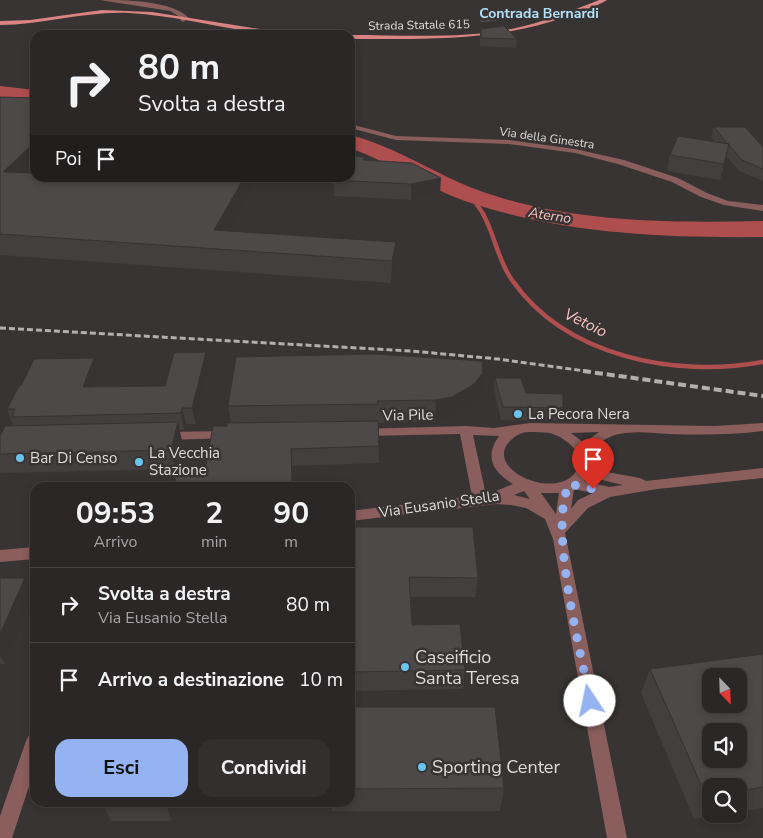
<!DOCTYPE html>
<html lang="it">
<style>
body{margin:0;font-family:"Nunito Sans",sans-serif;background:#322f2e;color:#f1f3f6;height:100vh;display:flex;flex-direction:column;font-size:19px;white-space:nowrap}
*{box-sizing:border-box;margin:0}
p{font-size:16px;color:#a5a5a7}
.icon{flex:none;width:28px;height:28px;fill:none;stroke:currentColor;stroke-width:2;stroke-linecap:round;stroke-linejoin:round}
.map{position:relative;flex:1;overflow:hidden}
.details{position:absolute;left:30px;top:482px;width:325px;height:325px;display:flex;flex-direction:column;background:#2a2726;border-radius:15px;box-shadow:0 2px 8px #0003,0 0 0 1px #464443}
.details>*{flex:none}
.banner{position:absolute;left:30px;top:30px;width:325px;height:152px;border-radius:15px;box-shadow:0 2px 8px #0003,0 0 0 1px #464443;background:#2a2726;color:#f1f3f6;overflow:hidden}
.needle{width:32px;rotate:157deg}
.tools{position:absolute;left:702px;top:668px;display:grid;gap:10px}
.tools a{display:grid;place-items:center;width:45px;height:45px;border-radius:10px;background:#2a2726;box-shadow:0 2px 8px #0003,0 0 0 1px #464443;font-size:25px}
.pin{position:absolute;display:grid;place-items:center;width:42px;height:42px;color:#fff;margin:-51px -21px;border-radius:50% 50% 50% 0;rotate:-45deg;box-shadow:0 0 5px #0007}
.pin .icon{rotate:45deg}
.me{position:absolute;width:55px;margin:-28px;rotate:349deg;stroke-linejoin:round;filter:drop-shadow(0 0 4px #0008)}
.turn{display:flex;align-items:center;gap:18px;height:105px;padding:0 25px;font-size:22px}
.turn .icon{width:65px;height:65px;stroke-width:2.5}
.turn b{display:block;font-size:35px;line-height:42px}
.then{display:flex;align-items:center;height:48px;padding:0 25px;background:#0003;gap:10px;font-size:19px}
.eta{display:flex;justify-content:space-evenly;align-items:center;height:85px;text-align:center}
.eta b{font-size:30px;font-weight:700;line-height:35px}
.button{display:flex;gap:10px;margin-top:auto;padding:10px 25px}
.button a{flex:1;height:58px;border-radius:15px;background:#95b2f1;color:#111;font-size:20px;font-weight:700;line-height:58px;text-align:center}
.button a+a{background:#322f2e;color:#f1f3f6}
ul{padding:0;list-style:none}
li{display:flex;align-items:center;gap:15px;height:75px;padding:0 25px;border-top:1px solid #464443}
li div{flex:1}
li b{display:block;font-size:19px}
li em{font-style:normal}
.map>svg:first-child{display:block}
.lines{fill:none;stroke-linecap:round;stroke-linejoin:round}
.stream-far1{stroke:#af4e4e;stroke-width:4}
.stream{stroke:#af4e4e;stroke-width:4.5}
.river{fill:#af4e4e;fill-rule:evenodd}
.minor{fill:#895e5c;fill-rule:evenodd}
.major{fill:#db8481;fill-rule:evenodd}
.rail-far1{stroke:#b3afae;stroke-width:3;stroke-dasharray:6 3;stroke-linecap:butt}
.rail{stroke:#b3afae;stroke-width:4;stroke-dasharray:8 4;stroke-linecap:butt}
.wall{fill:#423f3e}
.shaded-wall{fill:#363332}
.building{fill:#4d4948;stroke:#363332;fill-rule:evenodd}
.route{stroke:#95b2f1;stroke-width:9;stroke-dasharray:0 16.2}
.poi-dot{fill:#69c4f0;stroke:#383433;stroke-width:2}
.labels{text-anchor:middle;stroke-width:5;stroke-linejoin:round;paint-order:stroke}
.far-street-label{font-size:12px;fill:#dfdcdb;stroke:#383433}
.far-neighbourhood-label{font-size:14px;font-weight:bold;fill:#b1e0f9;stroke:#383433}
.far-water-label{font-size:14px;font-style:italic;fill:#f7c1be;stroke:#383433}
.poi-label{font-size:15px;fill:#dfdcdb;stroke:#383433;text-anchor:start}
.street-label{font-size:15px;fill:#dfdcdb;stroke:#383433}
.water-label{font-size:16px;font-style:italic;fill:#f7c1be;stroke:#383433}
.near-poi-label{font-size:18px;fill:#dfdcdb;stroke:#383433;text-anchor:start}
</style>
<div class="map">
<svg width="763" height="838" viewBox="0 0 763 838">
<rect width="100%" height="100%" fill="#383433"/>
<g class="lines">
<!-- stream-far1 -->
<path class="stream-far1" d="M465 193 475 202 484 215"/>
<!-- stream -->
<path class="stream" d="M483 214C495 235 498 261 512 280 566 357 675 378 763 362"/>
<!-- river -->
<path class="river" d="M0 86 35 90V102L0 98Z
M350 135C398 147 439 177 486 193 574 223 671 223 763 221V237C664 238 565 234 471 203 428 189 392 163 350 148Z"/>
<!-- minor -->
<path class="minor" d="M100 0C124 0 171 0 189 18L183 22 180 20 182 18 170 11Z
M350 124 396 136 509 140 575 149 624 160 678 178 707 193 728 201 763 205V211L724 205 701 197 672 182 618 164 575 153 509 144 396 140 350 128Z
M530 423 715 426 763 423V431C732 435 701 435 669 434 655 433 640 431 626 433 611 434 589 444 593 462L607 472 640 478 646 481 763 468V478L657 489 610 497 588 508 565 533 627 838H607L553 539 545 519 526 508 511 505 496 504 350 521V511L472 496 460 434 363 436 359 435 357 432 359 429 466 426 494 428ZM530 432C537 432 543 432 549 433 564 436 587 454 577 470 558 503 482 469 510 441 516 435 522 432 530 432ZM599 432 584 443 571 433ZM473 435 499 436C484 457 493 472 513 484L486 495ZM590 473 598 479 623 485 609 487 584 481ZM574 489 593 493 578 500 571 509ZM524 491 530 499 514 495ZM541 493H559L556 514Z
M228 431 234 435 233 438 165 440 159 436 165 432Z
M35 547V559L0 562V550Z
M35 733V768L12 838H0V816L26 741 29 735Z"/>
<!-- major -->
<path class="major" d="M599 0H607C596 7 581 11 568 16 497 42 424 39 350 39V35C404 35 459 39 511 29 542 23 571 11 599 0Z
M102 10 152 12 298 35C240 35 186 16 129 13 85 11 43 25 0 25V21L30 20Z"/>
<!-- rail-far1 -->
<path class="rail-far1" d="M0 328 411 351 498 359 592 372"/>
<!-- rail -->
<path class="rail" d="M583 371 763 396"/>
</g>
<!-- wall -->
<path class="wall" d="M480 18 499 26 517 39 516 48 480 46Z
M0 97 35 98V167L28 173 228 231 396 242V264L391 283 0 255Z
M714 127 763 147V181L739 171 726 156 720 180 667 171 670 155 715 142 711 137Z
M364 157V160L440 194 411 200 334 196 333 180Z
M206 352 208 368 196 424H186L184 430H179L182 441 175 469 0 473V436L13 425 7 409 21 386 94 358 98 374 94 386H165Z
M495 378 526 393 563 408 560 421 501 420 494 391Z
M481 395 472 406 450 420 435 422 378 423 379 463 292 466 293 488H174L205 471 227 426 231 423 228 406Z
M350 527 478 578 475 597H411L412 625 465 670 463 689 350 691Z
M0 578H25L33 598 5 664H0Z
M763 654V808L739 812V786H711V814H725L694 819 641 693 650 669Z
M350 707 504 788 500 811H332L331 802H350Z
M176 802 172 821H111L103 804Z"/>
<!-- shaded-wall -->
<path class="shaded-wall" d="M499 21V29L480 31V23Z
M35 142V167L10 192 3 172Z
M244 178H257L218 249 214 230Z
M441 178 440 194 411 200V184Z
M396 242V264L391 283 392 261Z
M206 352 208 368 196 424 192 408Z
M94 358 98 374 88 403 83 387Z
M483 373 481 395 472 406 450 420 435 422 436 400Z
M182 408 186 424 184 430 181 413Z
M178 422 182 441 175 469 171 450Z
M291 449 292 466 293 488H292Z
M25 578 33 598 5 664 0 655V634Z
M166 802H176L172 821 166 804Z"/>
<!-- building -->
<path class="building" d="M496 17 499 21 480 23V18Z
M504 26 517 39 481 38V29Z
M0 97 35 98V142L3 172 35 173V178H244L214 230 396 242 392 261 0 234Z
M714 127H745L763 147V169L742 160 729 145V144H728Z
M678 136 729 144 724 164 670 155Z
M350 156 364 157 363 160 412 163 441 178 411 184 333 180 334 178H350Z
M206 352 192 408H182L181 413 12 417 15 409H7L19 386H21L34 359 94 358 83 387 165 386 174 353Z
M375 354 482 361 483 373 474 384 452 397 436 400 377 401 378 404 228 406 236 357Z
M495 378H521L526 393 563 394V408L503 407Z
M378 421 379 446 291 449 292 483 237 488H174L176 472 205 471 213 426H227V423Z
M178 422 171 450 0 454V436L5 426Z
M350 527H473L478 578 409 577 412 625 460 624 465 670 350 672Z
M0 578H25L0 634Z
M763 654V787L739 791V786H711V795L706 796 650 669ZM711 676H739V704H711ZM711 731H739V759H711Z
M350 707H495L504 788 350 789Z
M104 802H166V804H103Z"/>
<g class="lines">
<!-- route -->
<path class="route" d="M590 701C581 651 548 528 569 484L593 489"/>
</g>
<!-- markers -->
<g class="poi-dot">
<circle cx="518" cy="414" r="5"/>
<circle cx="20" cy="458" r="5"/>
<circle cx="139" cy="462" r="5"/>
<circle cx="405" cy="667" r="5"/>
<circle cx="422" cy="767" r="5"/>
</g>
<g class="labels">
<!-- far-street labels -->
<g class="far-street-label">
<text transform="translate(419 25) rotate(-1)" y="4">Strada Statale 615</text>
<text transform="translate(547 138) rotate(8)" y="4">Via della Ginestra</text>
</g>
<!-- far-neighbourhood labels -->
<g class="far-neighbourhood-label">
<text x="539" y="18">Contrada Bernardi</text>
</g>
<!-- far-water labels -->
<g class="far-water-label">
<text transform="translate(550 215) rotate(9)" y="5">Aterno</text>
</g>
<!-- poi labels -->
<g class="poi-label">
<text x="528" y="419">La Pecora Nera</text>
<text x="149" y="458">La Vecchia<tspan x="149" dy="17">Stazione</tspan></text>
<text x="30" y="463">Bar Di Censo</text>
</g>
<!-- street labels -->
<g class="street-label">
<text transform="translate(408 415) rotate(-1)" y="5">Via Pile</text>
<text transform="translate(439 504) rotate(-8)" y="5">Via Eusanio Stella</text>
</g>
<!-- water labels -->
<g class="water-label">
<text transform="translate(586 322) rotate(26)" y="6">Vetoio</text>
</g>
<!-- near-poi labels -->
<g class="near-poi-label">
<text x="415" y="663">Caseificio<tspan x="415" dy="21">Santa Teresa</tspan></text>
<text x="432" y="773">Sporting Center</text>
</g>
</g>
</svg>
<div class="tools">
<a><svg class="needle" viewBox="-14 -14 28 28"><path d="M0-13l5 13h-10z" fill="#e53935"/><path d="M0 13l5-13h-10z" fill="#a5a5a7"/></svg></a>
<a><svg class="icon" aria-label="sound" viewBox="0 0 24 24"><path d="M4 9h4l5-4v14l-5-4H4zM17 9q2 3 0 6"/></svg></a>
<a><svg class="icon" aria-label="search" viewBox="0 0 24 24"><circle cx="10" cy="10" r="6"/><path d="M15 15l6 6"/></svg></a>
</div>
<div class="pin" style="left:593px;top:489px;background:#d93025"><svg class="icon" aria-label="arrive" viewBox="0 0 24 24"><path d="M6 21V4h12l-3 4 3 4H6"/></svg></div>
<svg class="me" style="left:590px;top:701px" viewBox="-20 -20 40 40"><circle r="19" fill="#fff"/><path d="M0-13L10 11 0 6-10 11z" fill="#95b2f1"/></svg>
<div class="banner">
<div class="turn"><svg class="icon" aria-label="right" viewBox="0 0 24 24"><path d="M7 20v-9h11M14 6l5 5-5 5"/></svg><div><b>80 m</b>Svolta a destra</div></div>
<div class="then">Poi<svg class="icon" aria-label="arrive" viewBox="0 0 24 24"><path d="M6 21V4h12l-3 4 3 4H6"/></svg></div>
</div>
<section class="details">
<div class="eta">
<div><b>09:53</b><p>Arrivo</p></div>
<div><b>2</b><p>min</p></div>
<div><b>90</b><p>m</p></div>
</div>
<ul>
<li><svg class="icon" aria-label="right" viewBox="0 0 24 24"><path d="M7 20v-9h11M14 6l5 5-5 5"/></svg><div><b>Svolta a destra</b><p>Via Eusanio Stella</p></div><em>80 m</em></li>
<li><svg class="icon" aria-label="arrive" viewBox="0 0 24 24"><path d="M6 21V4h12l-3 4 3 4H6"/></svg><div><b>Arrivo a destinazione</b></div><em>10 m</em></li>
</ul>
<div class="button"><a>Esci</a><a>Condividi</a></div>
</section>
</div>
